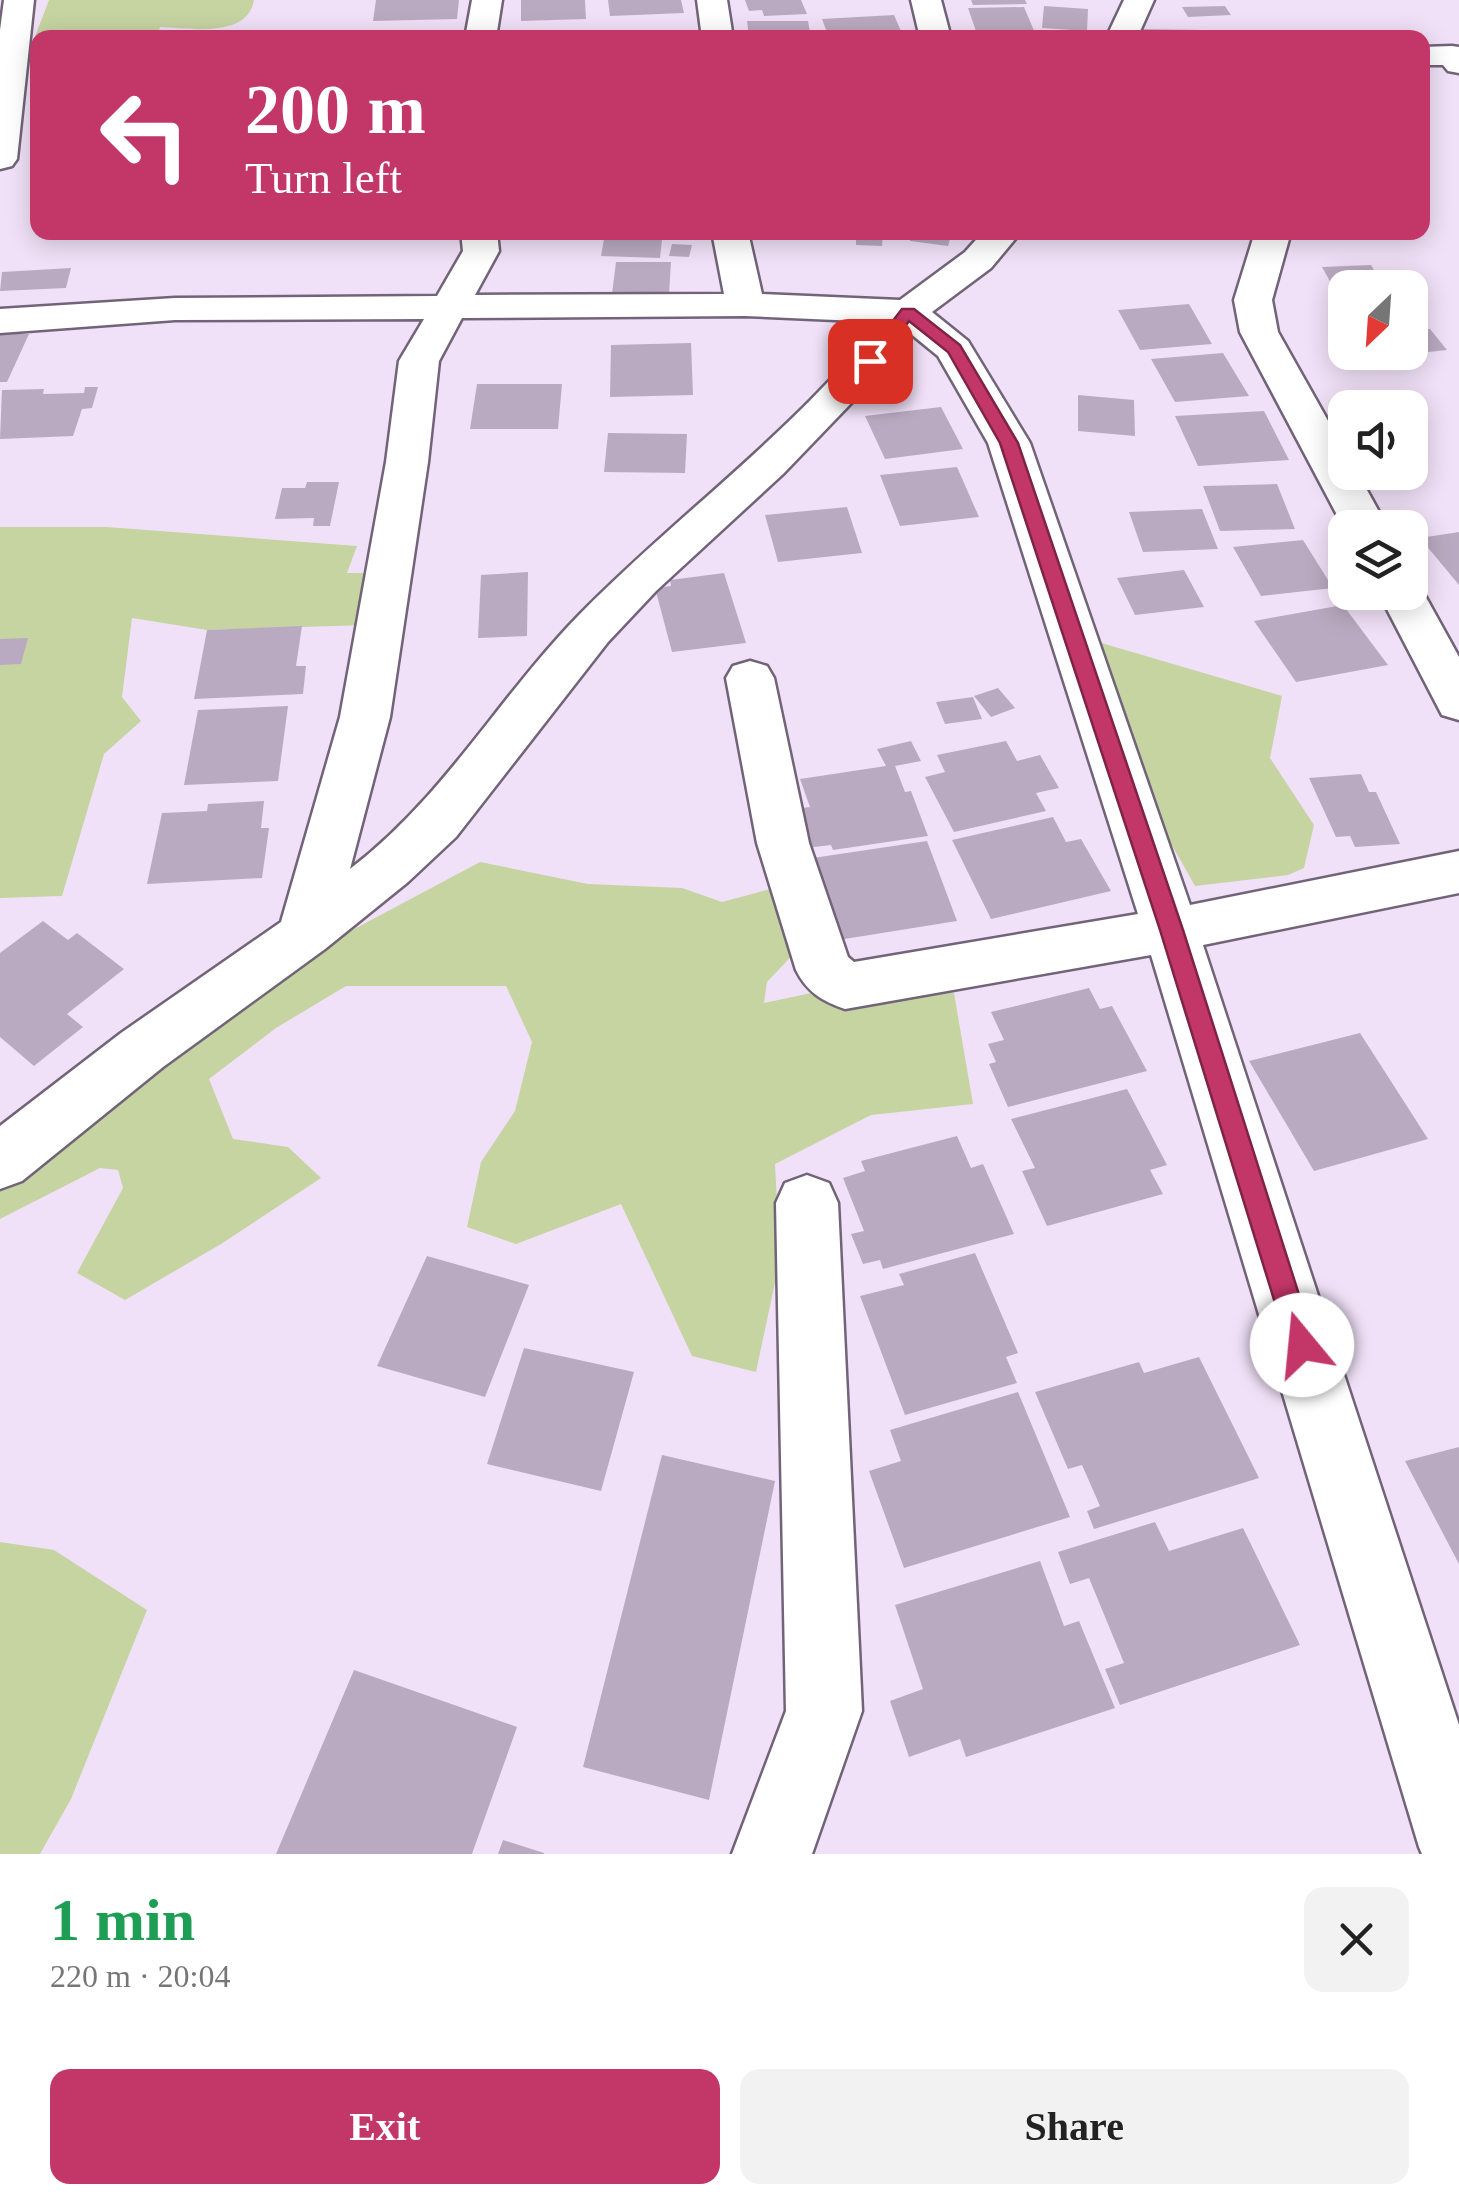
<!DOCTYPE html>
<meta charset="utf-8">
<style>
body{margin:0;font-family:Georgia,serif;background:#f2f2f2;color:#222;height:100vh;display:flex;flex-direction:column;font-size:38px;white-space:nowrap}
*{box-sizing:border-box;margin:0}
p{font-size:32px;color:#767676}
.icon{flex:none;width:55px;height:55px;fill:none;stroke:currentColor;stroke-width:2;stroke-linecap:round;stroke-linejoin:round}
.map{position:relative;height:1854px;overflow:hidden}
.details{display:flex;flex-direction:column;background:#fff;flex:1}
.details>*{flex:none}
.banner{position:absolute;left:30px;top:30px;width:1400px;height:210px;border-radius:20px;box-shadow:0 5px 25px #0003;background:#c33668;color:#fff;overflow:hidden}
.needle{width:65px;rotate:205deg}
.buttons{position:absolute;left:1328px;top:270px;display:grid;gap:20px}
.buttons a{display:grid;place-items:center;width:100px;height:100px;border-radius:20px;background:#fff;box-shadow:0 5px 25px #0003;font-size:50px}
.pin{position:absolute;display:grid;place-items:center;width:85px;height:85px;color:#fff;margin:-42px;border-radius:20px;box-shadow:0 5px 15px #0006}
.me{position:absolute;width:110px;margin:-55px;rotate:343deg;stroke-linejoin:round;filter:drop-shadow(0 0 8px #0008)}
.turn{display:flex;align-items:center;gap:35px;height:210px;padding:0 50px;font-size:45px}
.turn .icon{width:130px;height:130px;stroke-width:2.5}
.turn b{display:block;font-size:70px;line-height:85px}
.round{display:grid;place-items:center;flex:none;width:105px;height:105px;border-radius:20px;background:#f2f2f2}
.summary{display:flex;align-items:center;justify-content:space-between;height:170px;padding:0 50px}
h1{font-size:60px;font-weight:700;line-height:75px;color:#1e9e55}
.cta{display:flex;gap:20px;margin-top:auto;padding:20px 50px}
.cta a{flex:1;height:115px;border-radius:20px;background:#c33668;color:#fff;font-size:40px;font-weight:700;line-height:115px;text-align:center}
.cta a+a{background:#f2f2f2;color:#222}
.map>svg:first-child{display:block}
.green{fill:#c6d4a2}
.building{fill:#baaac1}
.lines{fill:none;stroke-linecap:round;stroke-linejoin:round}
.minor-casing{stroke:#726478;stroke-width:5}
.minor{fill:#fff;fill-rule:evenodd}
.route{fill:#c33668;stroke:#7f2344;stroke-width:2.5}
</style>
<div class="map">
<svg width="1459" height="1854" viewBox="0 0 1459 1854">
<rect width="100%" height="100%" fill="#f1e1f8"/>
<!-- green -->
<path class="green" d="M49 0H254C248 39 187 28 160 27L157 38H38L37 66 26 60Z
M0 527H107L357 546 347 573H370L367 625 207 630 132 618 122 697 141 721 104 754 62 896 0 898Z
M1098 642 1282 696 1270 758 1314 825 1304 868 1288 875 1195 886 1150 806Z
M480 862 588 884 682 888 722 902 778 887 804 943 767 982 764 1003 858 983 954 993 973 1104 871 1115 775 1164 780 1259 756 1372 692 1356 621 1204 516 1244 467 1227 481 1162 515 1111 532 1042 506 986H346L276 1028 209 1079 233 1139 288 1147 321 1178 221 1244 125 1300 77 1273 123 1188 118 1170 100 1168 0 1219V1184L283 967Z
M0 1542 54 1550 147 1610 71 1799 40 1854H0Z"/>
<!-- building -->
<path class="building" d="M376 0H459L457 19 373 21Z
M521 0H585L586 19 521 21Z
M608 0H681L684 13 610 16Z
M745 0H801L807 14 764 16 762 10 749 11Z
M971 0H1025L1027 4 973 5Z
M1044 6 1088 9 1087 31 1042 28Z
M1225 6 1231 15 1188 17 1182 7Z
M1024 7 1035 33 977 34 968 8Z
M894 15 904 38 828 35 822 19Z
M747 21H808L811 38H749Z
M1140 29 1202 30 1205 38H1143Z
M856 232H883L882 246 856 245Z
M913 232H952L948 246 910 241Z
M1158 232H1224L1225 240 1158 235Z
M604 239 662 240 660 258 601 256Z
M672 244 692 245 689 257 669 256Z
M616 262H671L669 295 612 294Z
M1371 265 1384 288H1345V308L1322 267Z
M71 268 66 288 0 291 2 272Z
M1189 304 1212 344 1140 350 1118 310Z
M1430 329 1447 350 1410 354V331Z
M0 334H29L7 382H0Z
M1345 337V352L1401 355 1345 361 1329 339Z
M691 343 693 395 610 397 611 345Z
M1223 353 1249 396 1175 402 1151 359Z
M477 384H562L558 429H470Z
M85 387H98L92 408 82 409 73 436 0 439 2 390 44 389 43 394 84 393Z
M1078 395 1134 400 1135 436 1078 431Z
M941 407 963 449 885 459 865 416Z
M1264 411 1289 460 1198 466 1175 416Z
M608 433 687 434 685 473 604 472Z
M957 467 979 517 900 526 880 475Z
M307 482H339L330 526H313L314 518 275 519 282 488H305Z
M1277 484 1295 529 1220 531 1203 486Z
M847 507 862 553 778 562 765 515Z
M1202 509 1218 549 1143 552 1129 512Z
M1459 532V585L1420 538Z
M1303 540 1333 588 1261 596 1233 547Z
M1184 570 1204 607 1135 615 1117 578Z
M528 572 527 636 478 638 481 575Z
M724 573 746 643 672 652 655 588 671 586 670 580Z
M1343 605 1388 665 1296 682 1254 621Z
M302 626 296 666H306L303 694 194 699 207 630Z
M28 638 21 664 0 665V639Z
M998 688 1015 708 991 717 974 696Z
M973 697 982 719 945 724 936 702Z
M288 706 278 781 184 785 198 710Z
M911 741 921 761 895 766 905 792 911 791 928 836 833 850 831 845 806 848 794 809 810 807 800 779 886 766 877 749Z
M1006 741 1017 761 1040 755 1059 788 1036 793 1046 811 954 832 925 777 945 772 937 755Z
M1361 774 1369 792H1376L1400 844 1355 847 1350 836 1336 837 1309 778Z
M264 801 261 828H269L262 878 147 884 162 813 207 811 208 804Z
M1053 817 1066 842 1081 839 1111 891 991 919 952 840Z
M927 841 957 921 832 941 806 859Z
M43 921 68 940 77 933 124 969 67 1014 83 1027 34 1066 0 1037V953Z
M1089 988 1100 1009 1112 1006 1147 1071 1008 1107 989 1064 996 1062 988 1044 1004 1040 991 1012Z
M1360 1033 1428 1139 1314 1171 1249 1061Z
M1127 1089 1167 1165 1150 1170 1163 1194 1047 1226 1022 1171 1035 1168 1011 1119Z
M957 1136 971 1168 983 1164 1014 1234 883 1269 880 1260 863 1264 851 1234 864 1231 843 1178 865 1171 861 1161Z
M975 1253 1018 1353 1006 1357 1017 1383 905 1415 860 1296 904 1285 899 1274Z
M427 1256 529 1285 485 1397 377 1366Z
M524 1348 634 1372 601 1491 487 1464Z
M1199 1357 1259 1478 1094 1529 1087 1511 1100 1506 1082 1465 1068 1469 1035 1392 1139 1362 1144 1373Z
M1018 1392 1070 1517 904 1568 869 1471 901 1461 890 1430Z
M1459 1447V1564L1405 1461Z
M662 1455 775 1481 709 1800 583 1767Z
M1155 1522 1169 1551 1243 1528 1300 1645 1120 1705 1105 1669 1124 1663 1089 1578 1070 1584 1058 1552Z
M1040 1561 1064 1626 1079 1621 1115 1708 966 1757 960 1739 909 1757 890 1701 923 1689 895 1605Z
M354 1670 517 1727 472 1854H276Z
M503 1840 544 1853V1854H498Z"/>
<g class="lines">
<defs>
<path id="minor" d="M4 0H34L17 159 12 166 0 169V30Z
M472 0H502L496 38H465Z
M697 0H727L733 38H702Z
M911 0H941L951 38H920Z
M1124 0H1154L1137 38H1106Z
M1452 46 1459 47V73L1448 71 1443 65H1422V47Z
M461 232H497L499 251 475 295 724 294 712 232H748L762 294 900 300 965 252 983 232H1021L991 268 932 312 968 341 1030 443 1190 905 1459 851V893L1203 945 1459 1725V1854H1422L1419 1847 1151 955 845 1009C822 1001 807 992 796 970L757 843 726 678 733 666 750 661 767 666 774 678 809 843 848 957 854 962 1138 914 988 443 938 356 911 334 884 369 783 474 656 591 608 642 456 837 408 882 325 949 163 1067 22 1181 0 1189V1126L121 1033 281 922 340 717 386 462 399 361 424 319 175 320 0 333V309L175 298 437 296 463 251ZM745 316 880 322C793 433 677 515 579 615 497 699 446 795 350 869L390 717 428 462 439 361 462 318Z
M1255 232H1291L1272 300 1278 332 1345 451V472H1357L1388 528 1345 530 1240 332 1234 300Z
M1410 579 1417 581 1459 657V720L1442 715 1378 592H1410Z
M807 1175 829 1183 838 1203 862 1711 812 1854H732L786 1711 776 1203 785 1183Z"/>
</defs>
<!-- minor casing -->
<use href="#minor" class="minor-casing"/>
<!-- minor -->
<use href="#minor" class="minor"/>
</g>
<!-- route -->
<path class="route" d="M902 309H914L960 345 1018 443 1183 930 1315 1345 1311 1354 1302 1358 1292 1354 1288 1345 1160 930 1000 443 948 352 909 321 876 365 862 361Z"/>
</svg>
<div class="buttons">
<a><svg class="needle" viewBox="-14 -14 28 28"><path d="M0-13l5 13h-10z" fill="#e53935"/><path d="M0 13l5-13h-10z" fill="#767676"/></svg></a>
<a><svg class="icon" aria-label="sound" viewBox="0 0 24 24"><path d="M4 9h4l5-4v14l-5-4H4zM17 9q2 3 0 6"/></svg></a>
<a><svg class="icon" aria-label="layers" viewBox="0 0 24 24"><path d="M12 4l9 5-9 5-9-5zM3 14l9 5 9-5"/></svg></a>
</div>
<div class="pin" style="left:870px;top:361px;background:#d93025"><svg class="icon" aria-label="arrive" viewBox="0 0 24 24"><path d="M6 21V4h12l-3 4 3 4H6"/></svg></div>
<svg class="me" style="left:1302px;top:1345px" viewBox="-20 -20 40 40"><circle r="19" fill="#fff"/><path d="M0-13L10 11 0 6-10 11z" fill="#c33668"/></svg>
<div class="banner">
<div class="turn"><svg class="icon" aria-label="left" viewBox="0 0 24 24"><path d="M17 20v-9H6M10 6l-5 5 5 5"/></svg><div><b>200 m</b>Turn left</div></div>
</div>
</div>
<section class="details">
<div class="summary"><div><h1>1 min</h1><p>220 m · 20:04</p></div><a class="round"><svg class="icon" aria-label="close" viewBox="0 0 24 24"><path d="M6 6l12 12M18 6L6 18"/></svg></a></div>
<div class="cta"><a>Exit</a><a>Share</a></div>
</section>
